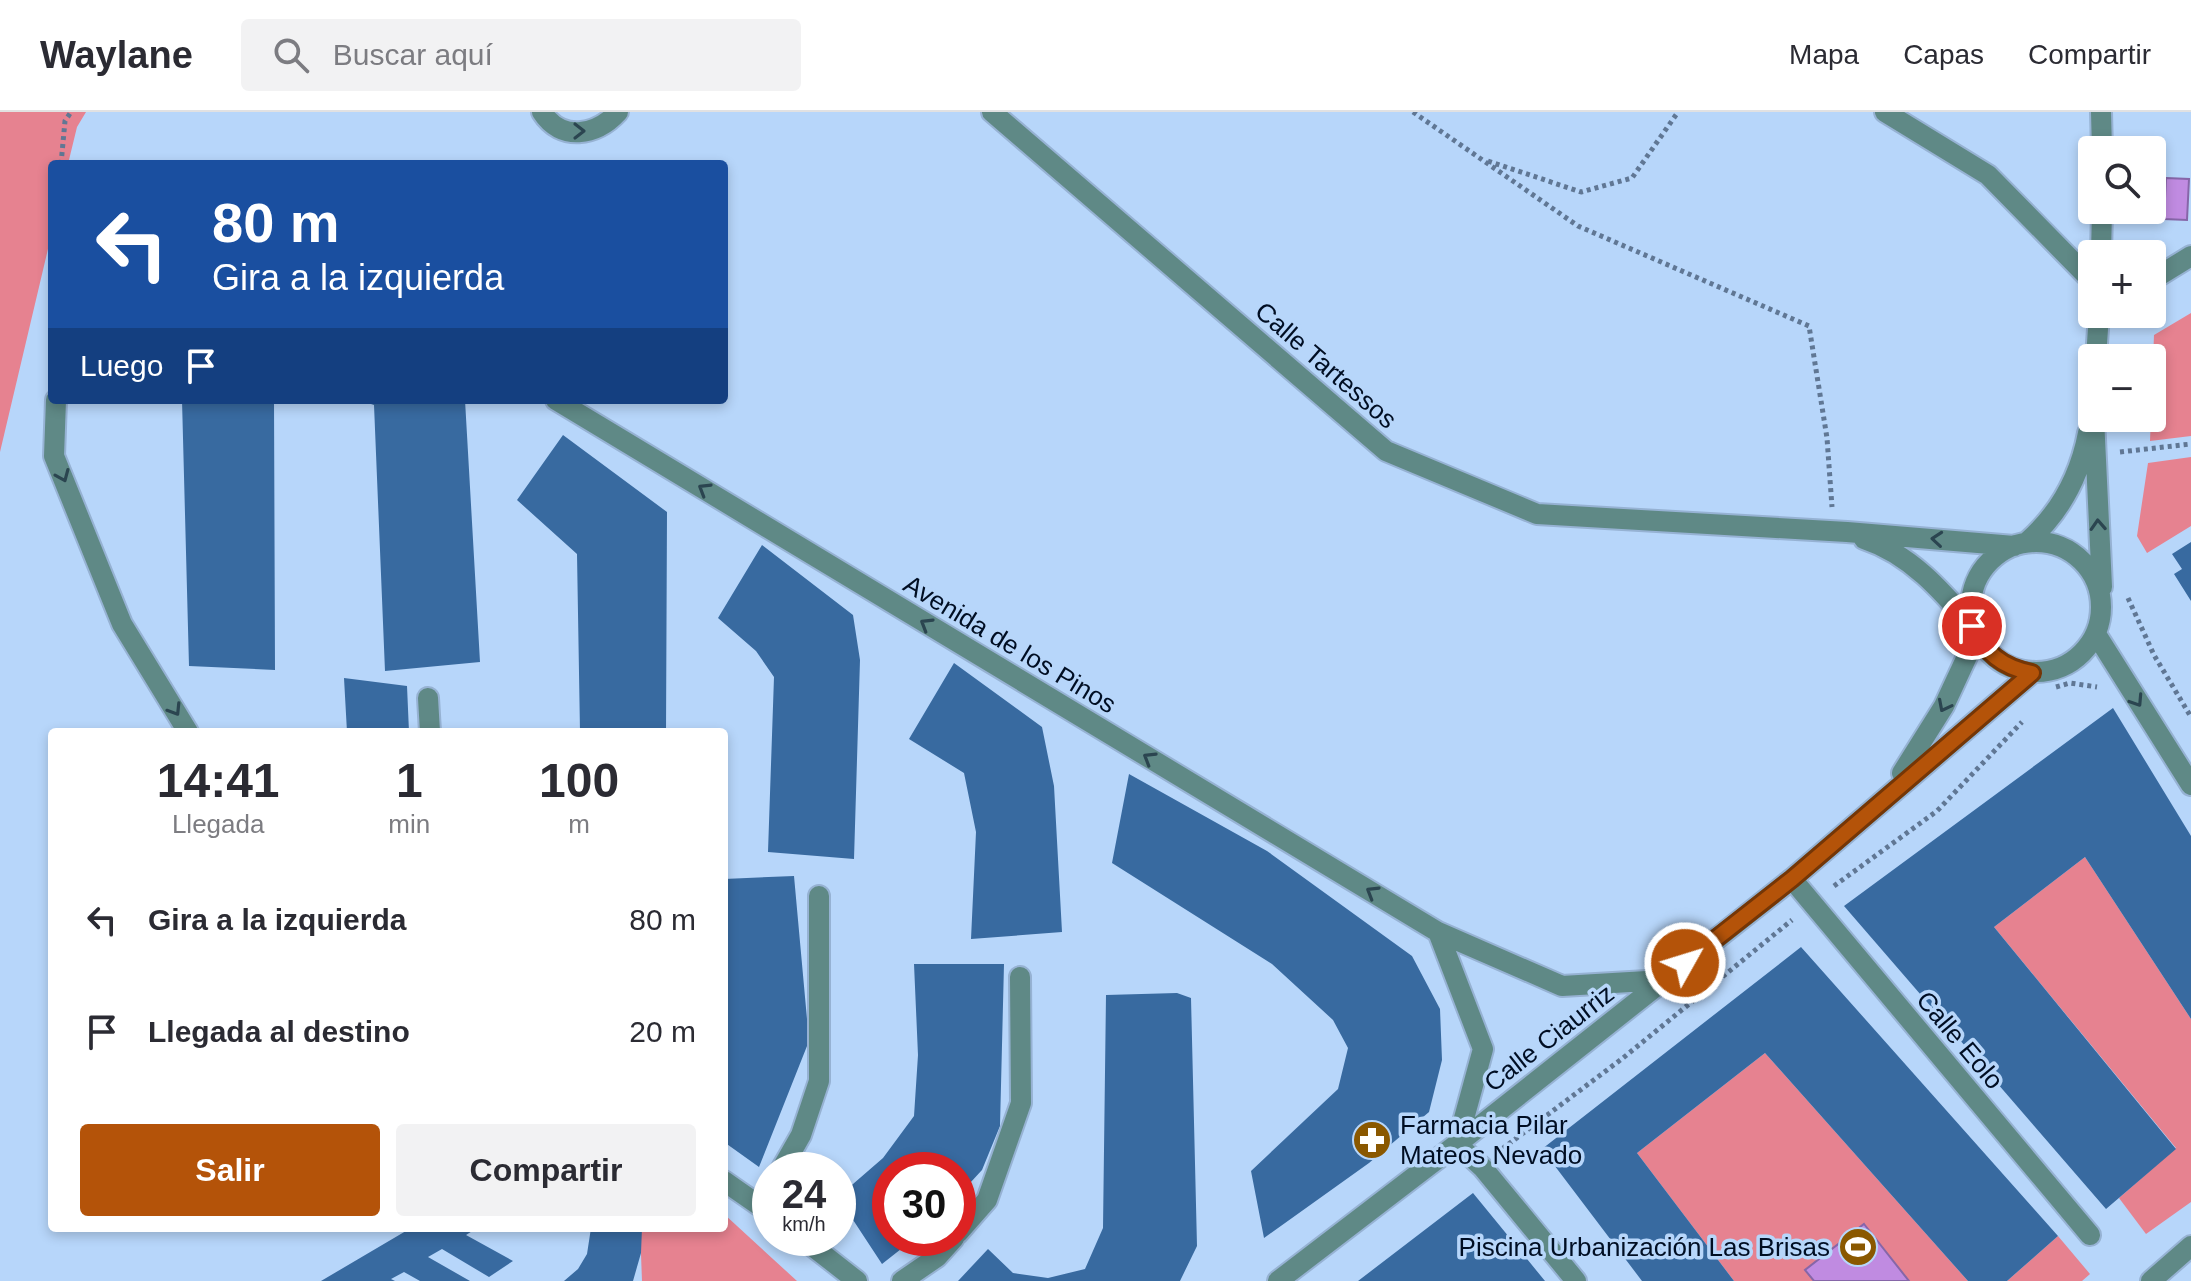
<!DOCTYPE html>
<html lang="es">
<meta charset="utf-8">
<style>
body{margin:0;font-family:Helvetica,sans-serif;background:#f2f2f3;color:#2b2b33;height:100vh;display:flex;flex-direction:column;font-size:30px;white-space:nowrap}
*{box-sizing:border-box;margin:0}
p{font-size:26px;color:#7c7c81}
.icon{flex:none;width:44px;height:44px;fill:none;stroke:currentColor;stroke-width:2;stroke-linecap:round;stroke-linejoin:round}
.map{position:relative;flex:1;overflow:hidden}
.sheet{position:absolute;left:48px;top:616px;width:680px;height:504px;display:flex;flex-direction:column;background:#fff;border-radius:8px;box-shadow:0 4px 12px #0003}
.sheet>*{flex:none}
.banner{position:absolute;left:48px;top:48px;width:680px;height:244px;border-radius:8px;box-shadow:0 4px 12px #0003;background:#1a4fa0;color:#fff;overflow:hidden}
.tools{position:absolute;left:2078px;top:24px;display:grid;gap:16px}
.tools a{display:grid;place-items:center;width:88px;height:88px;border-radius:8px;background:#fff;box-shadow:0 4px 12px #0003;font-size:40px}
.speed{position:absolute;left:752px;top:1040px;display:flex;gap:16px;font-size:40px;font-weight:700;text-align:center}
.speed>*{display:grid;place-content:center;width:104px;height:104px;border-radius:50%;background:#fff;box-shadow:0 4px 12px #0003;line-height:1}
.speed small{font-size:20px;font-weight:400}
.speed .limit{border:12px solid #d22;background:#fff;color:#111}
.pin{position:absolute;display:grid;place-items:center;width:68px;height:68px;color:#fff;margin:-34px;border:4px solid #fff;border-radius:50%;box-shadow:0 2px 8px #0007}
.me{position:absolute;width:88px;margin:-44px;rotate:51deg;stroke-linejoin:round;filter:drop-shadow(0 0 6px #0008)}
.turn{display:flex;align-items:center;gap:28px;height:168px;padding:0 32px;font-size:36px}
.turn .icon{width:104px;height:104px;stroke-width:2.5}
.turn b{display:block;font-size:56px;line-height:68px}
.then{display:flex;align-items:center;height:76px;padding:0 32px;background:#0003;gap:16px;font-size:30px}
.eta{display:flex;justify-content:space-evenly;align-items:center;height:136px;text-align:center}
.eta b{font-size:48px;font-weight:800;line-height:56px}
.action{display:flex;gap:16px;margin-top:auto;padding:16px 32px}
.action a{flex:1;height:92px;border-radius:8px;background:#b45309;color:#fff;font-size:32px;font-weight:800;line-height:92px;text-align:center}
.action a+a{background:#f2f2f3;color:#2b2b33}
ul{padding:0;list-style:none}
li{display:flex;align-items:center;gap:24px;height:112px;padding:0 32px}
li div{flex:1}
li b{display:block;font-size:30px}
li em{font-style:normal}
header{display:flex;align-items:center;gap:48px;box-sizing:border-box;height:112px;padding:0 40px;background:#fff;border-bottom:2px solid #e1e1e2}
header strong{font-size:38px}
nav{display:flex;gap:44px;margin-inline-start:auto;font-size:28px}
.search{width:560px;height:72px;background:#f2f2f3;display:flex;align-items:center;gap:20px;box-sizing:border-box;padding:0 28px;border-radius:8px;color:#7c7c81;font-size:30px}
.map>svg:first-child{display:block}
.green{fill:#e68290}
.water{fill:#c08be1;stroke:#8666a8;stroke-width:2}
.building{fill:#386aa0}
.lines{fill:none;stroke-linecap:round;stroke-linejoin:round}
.minor-casing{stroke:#96b2d3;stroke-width:24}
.path{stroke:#607794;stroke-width:5;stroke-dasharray:4 4;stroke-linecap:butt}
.minor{stroke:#5f8986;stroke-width:20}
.oneway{stroke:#2b4550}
.route-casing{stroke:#753606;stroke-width:20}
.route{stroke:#b45309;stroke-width:14}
.labels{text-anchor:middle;stroke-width:7;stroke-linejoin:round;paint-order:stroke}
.street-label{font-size:26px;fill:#000e23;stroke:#b7d6fa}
.poi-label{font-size:26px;fill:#000e23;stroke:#b7d6fa;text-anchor:start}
</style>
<header>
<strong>Waylane</strong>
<div class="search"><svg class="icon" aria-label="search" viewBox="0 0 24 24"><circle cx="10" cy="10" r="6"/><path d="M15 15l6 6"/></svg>Buscar aquí</div>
<nav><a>Mapa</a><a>Capas</a><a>Compartir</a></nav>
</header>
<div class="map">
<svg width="2191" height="1169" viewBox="0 0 2191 1169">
<rect width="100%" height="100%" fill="#b7d6fa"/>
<!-- green -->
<path class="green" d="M0 0H86L77 15 68 52H52V120L0 340Z
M2191 201V324L2150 329 2154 223Z
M2191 345V414L2147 441 2137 424 2148 351Z
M2085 745 2191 907V1090L2146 1122 2119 1086 2176 1036 1994 815Z
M1765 941 1968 1169H1734L1637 1041Z
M724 1102 797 1169H642L640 1116H724Z
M2058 1124 2090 1162 2082 1169H2007Z"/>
<!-- water -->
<path class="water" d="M2166 66 2189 67 2187 108 2164 107Z
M1864 1112 1909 1169H1814L1805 1158Z"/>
<!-- building -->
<path class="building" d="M182 288H274L275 558 189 554Z
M359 288H465L480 550 385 559 374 293Z
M563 323 667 400 666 620H580L577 442 517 388Z
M2191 430V489L2174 462 2182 457 2172 442Z
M762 433 853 503 860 548 854 747 768 740 774 565 756 539 718 506Z
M954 551 1042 615 1054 674 1062 820 971 827 976 720 964 661 909 627Z
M344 566 407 574 409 620H347Z
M2113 596 2191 724V907L2085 745 1994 815 2176 1037 2106 1097 1844 794Z
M1129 662 1267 739 1412 844 1440 897 1442 948 1429 1000 1369 1051 1264 1126 1251 1059 1338 977 1348 936 1333 908 1272 852 1112 751Z
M794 764 809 929 759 1055 724 1030V951L727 945 724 906V767Z
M1801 835 2058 1124 2007 1169H1968L1765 941 1637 1041 1734 1169H1642L1542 1037Z
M914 852H1004L1000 1014 982 1058 958 1084V1058H890V1126H915L882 1152 838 1085 883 1046 914 1004 918 943Z
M1177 881 1191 886 1197 1134 1180 1169H958L988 1137 1013 1161 1048 1166 1085 1157 1103 1116 1106 883Z
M1473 1081 1545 1169H1358Z
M411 1116H477L466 1123 513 1149 489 1165 442 1137 428 1145 470 1169H420L404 1160 391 1167 395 1169H321Z
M591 1116H642L641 1141 633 1169H564L578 1157 587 1142Z"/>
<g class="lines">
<defs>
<path id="minor" d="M542 0C561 30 596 24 618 0
M992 0 1386 339 1537 402 1847 420 2014 434
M1885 0 1988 63 2092 169
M2101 0 2102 38
M2101 142 2102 98
M2152 168 2191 144
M2096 246 2099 202
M56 288 54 344 122 512 188 620
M556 288 1438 820 1562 874 1664 868
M2094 306 2102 475
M1864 427C1910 442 1942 479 1972 514
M1971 495a65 65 0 1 1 130 0a65 65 0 1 1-130 0Z
M2027 430C2060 401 2080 363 2088 321
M2096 522 2191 673
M428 586 430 620
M1902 661 1944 594 1977 523
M1792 767 2090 1123
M1438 820 1483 937 1457 1032 1483 1056 1576 1169
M781 1058 801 1023 819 969V784
M724 1069 770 1101
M958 1121 987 1088 1021 991 1020 865
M802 1126 857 1169
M902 1169 937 1145 954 1126
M1278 1169 1457 1032 1792 767 2032 561
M2151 1169 2191 1134"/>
</defs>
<!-- minor casing -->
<use href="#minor" class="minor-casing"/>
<!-- path -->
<path class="path" d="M1413 0 1578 114 1809 214 1827 326 1832 395
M1488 49 1581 80 1632 66 1678 0
M61 52 65 9 71 0
M2120 340 2191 332
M2128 486 2154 543 2191 605
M2056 575 2070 571 2097 575
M1834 774 1937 699 2022 610
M1502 1037 1623 946 1792 808"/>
<!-- minor -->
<use href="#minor" class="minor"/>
</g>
<!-- one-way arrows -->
<defs><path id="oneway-chevron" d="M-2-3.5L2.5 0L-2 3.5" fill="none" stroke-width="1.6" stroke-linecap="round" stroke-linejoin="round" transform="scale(2)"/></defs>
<g class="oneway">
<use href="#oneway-chevron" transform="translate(579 19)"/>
<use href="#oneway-chevron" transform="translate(63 364) rotate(67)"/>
<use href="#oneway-chevron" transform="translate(704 377) rotate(-149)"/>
<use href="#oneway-chevron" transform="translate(2098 413) rotate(-93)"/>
<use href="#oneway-chevron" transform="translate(1937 427) rotate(-175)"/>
<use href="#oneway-chevron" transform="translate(926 512) rotate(-149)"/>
<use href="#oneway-chevron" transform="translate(2137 589) rotate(57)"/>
<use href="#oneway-chevron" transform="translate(1944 594) rotate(117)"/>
<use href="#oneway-chevron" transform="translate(175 598) rotate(58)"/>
<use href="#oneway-chevron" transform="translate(1149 646) rotate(-149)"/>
<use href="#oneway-chevron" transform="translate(1372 780) rotate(-149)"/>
</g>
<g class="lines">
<defs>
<path id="route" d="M1685 851 1792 767 2032 561C2001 555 1986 541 1972 514"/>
</defs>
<!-- route casing -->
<use href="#route" class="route-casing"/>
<!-- route -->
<use href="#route" class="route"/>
</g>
<!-- icons -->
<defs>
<symbol id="pharmacy-disc" viewBox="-11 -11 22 22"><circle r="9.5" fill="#8a5800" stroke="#b7d6fa"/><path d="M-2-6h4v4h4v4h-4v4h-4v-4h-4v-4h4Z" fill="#fff"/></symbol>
<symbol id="stadium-disc" viewBox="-11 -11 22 22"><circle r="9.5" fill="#8a5800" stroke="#b7d6fa"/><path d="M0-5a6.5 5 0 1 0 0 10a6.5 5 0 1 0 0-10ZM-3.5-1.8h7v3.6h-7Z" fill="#fff"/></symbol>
</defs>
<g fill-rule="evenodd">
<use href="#pharmacy-disc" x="1350" y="1006" width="44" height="44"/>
<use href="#stadium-disc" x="1836" y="1113" width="44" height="44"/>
</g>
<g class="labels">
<!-- street labels -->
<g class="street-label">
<text transform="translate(1326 253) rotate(41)" y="9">Calle Tartessos</text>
<text transform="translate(1010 532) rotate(31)" y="9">Avenida de los Pinos</text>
<text transform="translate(1549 926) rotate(-38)" y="9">Calle Ciaurriz</text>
<text transform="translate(1960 928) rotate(50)" y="9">Calle Eolo</text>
</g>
<!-- poi labels -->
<g class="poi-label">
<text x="1400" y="1022">Farmacia Pilar<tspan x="1400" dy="30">Mateos Nevado</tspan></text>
<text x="1830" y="1144" text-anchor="end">Piscina Urbanización Las Brisas</text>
</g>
</g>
</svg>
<div class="tools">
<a><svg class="icon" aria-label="search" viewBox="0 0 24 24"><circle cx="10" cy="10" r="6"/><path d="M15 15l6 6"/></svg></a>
<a>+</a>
<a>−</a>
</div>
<div class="speed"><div>24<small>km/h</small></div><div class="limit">30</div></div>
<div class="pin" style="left:1972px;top:514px;background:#d93025"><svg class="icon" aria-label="arrive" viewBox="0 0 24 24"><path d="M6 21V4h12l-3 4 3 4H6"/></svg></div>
<svg class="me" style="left:1685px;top:851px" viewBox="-20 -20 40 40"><circle r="17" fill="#b45309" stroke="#fff" stroke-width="3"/><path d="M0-11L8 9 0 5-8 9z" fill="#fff"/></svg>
<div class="banner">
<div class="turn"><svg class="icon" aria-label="left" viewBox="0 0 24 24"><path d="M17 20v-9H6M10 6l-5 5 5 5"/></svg><div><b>80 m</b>Gira a la izquierda</div></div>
<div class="then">Luego<svg class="icon" aria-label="arrive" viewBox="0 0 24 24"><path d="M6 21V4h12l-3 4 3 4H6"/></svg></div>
</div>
<section class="sheet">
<div class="eta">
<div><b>14:41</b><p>Llegada</p></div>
<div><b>1</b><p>min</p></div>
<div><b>100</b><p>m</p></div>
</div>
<ul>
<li><svg class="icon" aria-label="left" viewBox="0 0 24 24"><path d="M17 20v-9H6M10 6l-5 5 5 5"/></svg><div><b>Gira a la izquierda</b></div><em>80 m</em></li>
<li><svg class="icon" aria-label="arrive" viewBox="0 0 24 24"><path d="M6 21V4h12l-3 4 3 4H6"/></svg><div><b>Llegada al destino</b></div><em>20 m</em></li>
</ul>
<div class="action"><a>Salir</a><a>Compartir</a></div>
</section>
</div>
